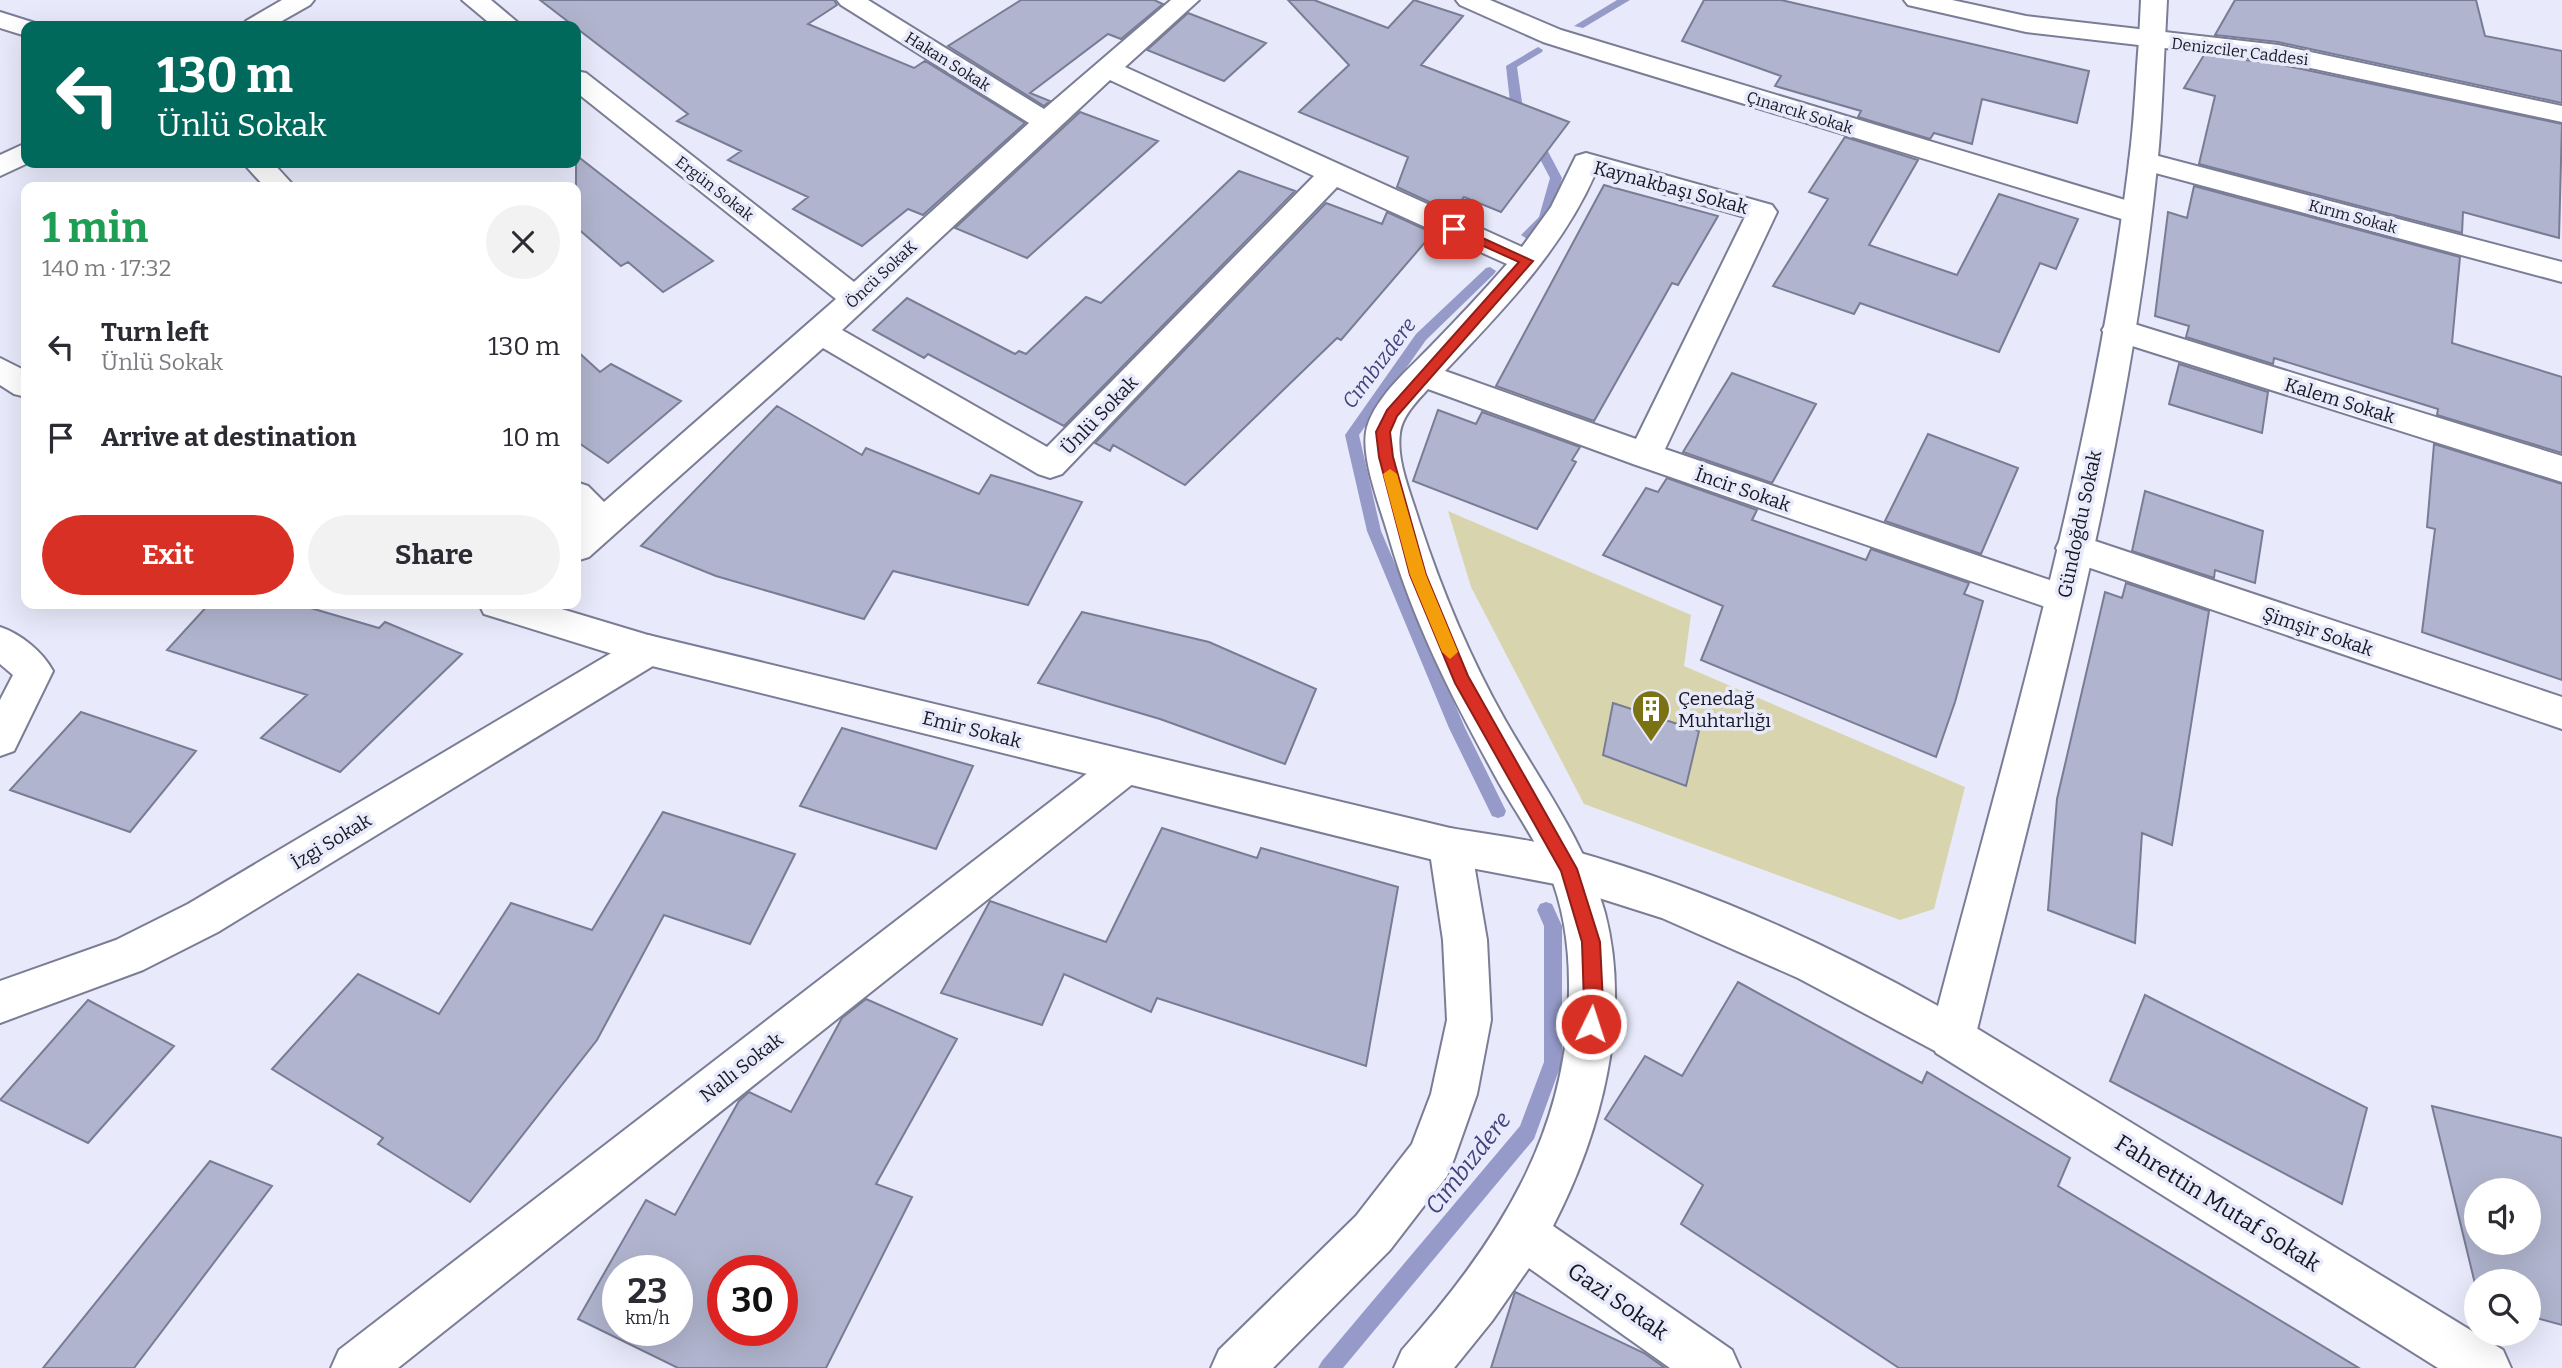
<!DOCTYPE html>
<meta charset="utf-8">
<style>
body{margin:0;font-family:Bitter,serif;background:#f2f2f3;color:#2b2b33;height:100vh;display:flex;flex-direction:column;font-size:26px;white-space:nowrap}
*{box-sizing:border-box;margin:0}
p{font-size:23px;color:#7c7c81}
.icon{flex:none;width:38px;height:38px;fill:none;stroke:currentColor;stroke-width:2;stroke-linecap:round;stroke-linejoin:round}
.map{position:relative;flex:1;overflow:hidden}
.drawer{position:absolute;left:21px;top:182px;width:560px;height:427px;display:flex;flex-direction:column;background:#fff;border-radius:14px;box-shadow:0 7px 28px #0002}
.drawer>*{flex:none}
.guide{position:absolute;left:21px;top:21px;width:560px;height:147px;border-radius:14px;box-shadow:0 7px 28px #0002;background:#00695c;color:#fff;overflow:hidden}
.fabs{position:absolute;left:2464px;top:1178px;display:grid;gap:14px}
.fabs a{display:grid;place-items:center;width:77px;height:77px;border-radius:50%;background:#fff;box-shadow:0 7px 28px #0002;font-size:35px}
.speed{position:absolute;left:602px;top:1255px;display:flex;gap:14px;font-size:35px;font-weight:700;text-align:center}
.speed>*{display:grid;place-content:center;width:91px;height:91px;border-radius:50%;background:#fff;box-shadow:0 7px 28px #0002;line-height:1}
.speed small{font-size:18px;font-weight:400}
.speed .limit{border:10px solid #d22;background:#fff;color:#111}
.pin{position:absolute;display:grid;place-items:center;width:60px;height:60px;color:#fff;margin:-30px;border-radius:14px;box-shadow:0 4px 10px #0006}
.me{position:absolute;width:77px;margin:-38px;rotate:4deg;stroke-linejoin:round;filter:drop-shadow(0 0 5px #0008)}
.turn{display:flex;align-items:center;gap:24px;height:147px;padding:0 21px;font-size:32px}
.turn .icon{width:91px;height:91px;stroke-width:2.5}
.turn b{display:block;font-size:49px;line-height:60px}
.round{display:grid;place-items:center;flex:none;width:74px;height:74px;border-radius:37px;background:#f2f2f3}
.overview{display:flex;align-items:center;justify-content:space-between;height:119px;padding:0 21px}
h1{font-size:42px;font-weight:700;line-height:52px;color:#1e9e55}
.action{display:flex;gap:14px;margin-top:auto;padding:14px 21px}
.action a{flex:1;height:80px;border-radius:42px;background:#d93025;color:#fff;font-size:28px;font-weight:700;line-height:80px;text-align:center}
.action a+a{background:#f2f2f3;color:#2b2b33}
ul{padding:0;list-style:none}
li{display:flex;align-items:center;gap:21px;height:91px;padding:0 21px}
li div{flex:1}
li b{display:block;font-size:26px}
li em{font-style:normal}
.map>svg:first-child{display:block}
.green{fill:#d8d5ae}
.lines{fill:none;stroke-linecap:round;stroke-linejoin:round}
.stream{fill:#959ac9;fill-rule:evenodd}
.building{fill:#b0b4ce;stroke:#787c94;stroke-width:2;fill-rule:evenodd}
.minor-casing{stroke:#7a7d95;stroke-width:4}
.tertiary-casing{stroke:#7a7d95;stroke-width:4}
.primary-casing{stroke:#7a7d95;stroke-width:4}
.minor{fill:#fff;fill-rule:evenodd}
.tertiary{fill:#fff;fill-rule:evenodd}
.primary{fill:#fff;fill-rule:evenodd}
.route{fill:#d93025;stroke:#8d1f18;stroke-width:2}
.slow{fill:#f59e0b}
.labels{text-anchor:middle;stroke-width:7;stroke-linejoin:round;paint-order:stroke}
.far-street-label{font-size:16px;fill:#171922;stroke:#e8eafb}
.street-label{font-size:19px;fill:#171922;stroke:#e8eafb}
.poi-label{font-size:19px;fill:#171922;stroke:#e8eafb;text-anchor:start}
.water-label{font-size:21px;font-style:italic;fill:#40427e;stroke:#e8eafb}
.near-street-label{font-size:23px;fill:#171922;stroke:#e8eafb}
.near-water-label{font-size:24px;font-style:italic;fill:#40427e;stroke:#e8eafb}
</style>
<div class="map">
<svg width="2562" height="1368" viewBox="0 0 2562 1368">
<rect width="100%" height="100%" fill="#e8eafb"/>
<!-- green -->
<path class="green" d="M1448 511 1691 615 1684 666 1965 787 1934 909 1900 920 1584 804 1471 587Z"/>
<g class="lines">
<!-- stream -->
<path class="stream" d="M1617 0H1630L1583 28 1574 26Z
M1538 47 1543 50 1542 52 1517 67 1522 102 1562 178 1551 218 1531 238 1527 239 1521 235 1539 217 1550 178 1510 102 1506 66Z
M1490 267 1496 271 1494 274 1426 340 1359 435 1381 531 1465 728 1506 811 1504 816 1498 818 1492 816 1449 728 1367 531 1345 435 1416 334 1486 268Z
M1546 902 1552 904 1562 926V1062L1534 1139 1343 1368H1318L1322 1361 1520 1126 1544 1062V926L1537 910 1540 904Z"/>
</g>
<!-- building -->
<path class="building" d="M540 0H834L837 5 808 24 914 68 925 61 1025 123 923 215 908 209 862 246 793 209 808 197 728 160 741 151 677 121 688 114Z
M1021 0H1154L1163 4 1121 39 1108 34 1030 93 1050 101 1044 106 948 46Z
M1288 0H1314L1388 28 1414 0 1463 16 1421 65 1569 122 1501 212 1464 197 1451 212 1397 187 1408 157 1299 112 1349 65Z
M1704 0H1781L2089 71 2077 123 1982 99 1972 144 1934 133 1930 139 1858 117 1861 111 1775 86 1781 76 1682 41Z
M2235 0H2476L2485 36 2562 51V103L2278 42 2215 35Z
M1188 13 1266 43 1224 81 1147 50Z
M2204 55 2278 64 2562 124 2559 238 2463 212 2462 233 2199 164 2215 96 2184 88Z
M1080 112 1158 141 1027 258 955 228Z
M1845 137 1918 160 1869 245 1957 275 1999 194 2078 219 2056 269 2040 263 1999 352 1860 303 1854 314 1773 286 1828 199 1809 192Z
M576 155 662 222 713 261 663 292 628 262 621 266 576 227Z
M1239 171 1295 191 1064 426 928 354 924 358 873 330 907 298 1015 354 1019 351 1026 354 1086 297 1101 303Z
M1604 185 1718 216 1678 285 1672 283 1594 421 1496 386Z
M2194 186 2460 257 2452 343 2562 377V453L2437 415 2438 409 2274 358 2273 364 2186 337 2189 326 2155 316 2168 212 2187 218Z
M1326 203 1382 224 1387 212 1433 233 1341 340 1337 338 1185 485 1113 445 1110 451 1095 443Z
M576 350 600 372 611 364 681 401 608 463 576 441Z
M2179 364 2268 392 2262 433 2169 404Z
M1732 373 1816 404 1772 483 1683 452Z
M777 406 862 455 866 448 979 494 991 475 1082 502 1028 605 893 571 864 619 716 576 641 546Z
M1438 410 1476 424 1482 412 1580 447 1572 460 1576 462 1537 529 1413 481Z
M1928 434 2018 468 1981 554 1885 521Z
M2434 444 2562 484V680L2422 632 2435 529 2427 527Z
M1667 478 1757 510 1752 520 1866 560 1871 549 1969 583 1964 594 1983 601 1955 702 1936 757 1701 660 1723 606 1603 555 1646 488 1658 492Z
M2145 491 2263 531 2255 583 2215 570 2214 578 2132 551Z
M2126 583 2209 611 2172 845 2142 833 2135 943 2048 910 2057 799 2105 592 2122 598Z
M209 604H297L379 628 385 622 462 654 340 772 261 738 307 695 167 650Z
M1082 612 1209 642 1316 689 1285 764 1160 719 1038 683Z
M1613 703 1699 731 1686 786 1603 755Z
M81 712 196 751 130 832 10 790Z
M842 728 973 766 936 849 800 806Z
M663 812 795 854 750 944 664 915 597 1040 470 1202 378 1144 383 1138 272 1069 358 974 439 1014 511 903 592 930Z
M1162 828 1257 858 1261 848 1398 887 1366 1066 1157 998 1151 1012 1064 974 1042 1025 941 993 990 901 1106 942Z
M1738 982 1922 1083 1927 1072 2070 1158 2058 1186 2359 1368H1899L1681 1224 1703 1185 1605 1119 1645 1056 1682 1076Z
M2145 995 2367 1108 2342 1204 2110 1081Z
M866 999 957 1039 876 1184 912 1197 826 1368H678L578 1319 646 1200 675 1215 739 1101 749 1092 791 1112 842 1018ZM618 1270H677V1330H618ZM723 1270H782V1330H723Z
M88 1000 174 1046 88 1143 0 1100Z
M2432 1106 2562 1138V1325L2529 1316V1281H2476V1288ZM2476 1190H2529V1242H2476Z
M210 1161 272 1186 134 1368H43Z
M1515 1292 1644 1353 1665 1368H1491Z"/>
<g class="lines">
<defs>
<path id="minor" d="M462 0H491L522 26H493Z
M837 0H868L1044 109 1171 0H1199L1125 67 1522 247 1551 207 1576 156 1586 153 1772 205 1777 212 1665 449 2076 589 2081 599 2076 609 2063 613 1633 464 1428 389C1417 401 1402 416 1400 433 1396 461 1411 494 1419 521 1442 591 1469 656 1505 720 1541 783 1586 843 1605 913 1632 1017 1601 1133 1553 1226L1732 1350 1740 1368H1670L1529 1268 1492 1321 1454 1368H1394L1402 1350C1497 1244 1571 1131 1569 983 1569 945 1563 905 1548 869 1535 839 1515 811 1499 783 1456 705 1415 627 1390 541 1382 511 1359 457 1367 427 1377 395 1409 369 1432 345 1457 319 1483 292 1507 264L1337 187 1062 474 1050 478 1038 474 823 348 589 557 576 561V527L580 523 576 517V482L588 486 604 502 836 299 576 92V71L586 73 854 282 1029 123 841 5ZM1110 80 1314 176 1047 447 842 330ZM1595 174 1745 217 1636 439 1445 371C1502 311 1562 250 1595 174Z
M1456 0H1490L1561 30 2145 206 2150 213 2145 220 2135 222 2125 220 1597 59 1543 42 1460 5Z
M2141 0H2167L2165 40 2161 46 2152 48 2143 46 2139 40Z
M0 12 35 23 38 26H26V36L0 28Z
M2143 152 2562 262V282L2133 167 2129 161 2133 155Z
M243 163H273L295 187H265Z
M2118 319 2562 456V482L2107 338 2102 330 2107 322Z
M2074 534 2562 697V729L2061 558 2056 548 2061 538Z
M0 627C21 634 43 652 53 671L14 751 0 756V700L13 675 0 664Z
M648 635 661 639 667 650 661 661 218 932 143 970 0 1023V981L116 940 188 904 635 639Z
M1125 750 1139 755 1145 767 1139 779 398 1368H331L339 1350 1111 755Z
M1450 828 1465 833 1471 846 1487 940 1491 1020 1477 1094 1454 1159 1447 1176 1390 1250 1273 1368H1211L1219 1350 1356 1216 1412 1144 1431 1094 1447 1020 1443 940 1429 846 1435 833Z
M1952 1016 1968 1023 2503 1350 2511 1368H2438L1936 1053 1929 1038 1936 1023Z"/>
<path id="tertiary" d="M282 0H314L310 5 273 26H242L246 21Z
M2152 32 2161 34 2165 40C2163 75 2162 111 2159 146 2131 448 2047 744 1975 1038L1968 1053 1952 1060 1798 978 1662 918 1555 884 1450 864 648 665 484 614 479 604H545L648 635 1450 828C1490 835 1531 839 1570 850 1699 886 1822 941 1938 1006 2013 722 2098 438 2131 145 2135 110 2136 75 2139 40L2143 34Z
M26 143 28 163 0 176V155Z
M0 358 26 371V397L14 394 0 385Z"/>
<path id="primary" d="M1904 0H1952L2026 16 2278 45 2562 106V122L2278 61 2026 32 1908 5Z"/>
</defs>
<!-- minor casing -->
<use href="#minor" class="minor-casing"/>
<!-- tertiary casing -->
<use href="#tertiary" class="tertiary-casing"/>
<!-- primary casing -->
<use href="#primary" class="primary-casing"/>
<!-- minor -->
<use href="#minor" class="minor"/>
<!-- tertiary -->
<use href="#tertiary" class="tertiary"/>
<!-- primary -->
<use href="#primary" class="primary"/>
</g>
<!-- route -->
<path class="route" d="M1454 225 1533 261 1397 416 1390 432 1393 457 1426 575 1468 676 1577 869 1600 942 1603 1003 1597 1030 1591 1033 1584 1030 1581 1024 1584 1003 1582 942 1561 871 1455 683 1410 575 1379 457 1376 432 1387 410 1519 262 1450 231 1448 229Z"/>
<!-- slow -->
<path class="slow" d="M1390 469 1397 474 1426 575 1458 652 1450 659 1442 652 1410 575 1383 474Z"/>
<!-- icons -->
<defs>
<symbol id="building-pin" viewBox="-11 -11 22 30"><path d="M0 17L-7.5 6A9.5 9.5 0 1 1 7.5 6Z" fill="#7a7213" stroke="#e8eafb"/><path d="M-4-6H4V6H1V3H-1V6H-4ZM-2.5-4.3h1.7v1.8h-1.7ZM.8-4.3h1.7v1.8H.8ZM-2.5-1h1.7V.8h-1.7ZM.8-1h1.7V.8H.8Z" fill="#fff"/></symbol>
</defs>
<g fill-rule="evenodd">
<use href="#building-pin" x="1629" y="687" width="44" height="60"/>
</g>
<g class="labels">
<!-- far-street labels -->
<g class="far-street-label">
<text transform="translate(2240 51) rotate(7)" y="6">Denizciler Caddesi</text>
<text transform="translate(948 61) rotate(32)" y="6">Hakan Sokak</text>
<text transform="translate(1800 112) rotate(17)" y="6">Çınarcık Sokak</text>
<text transform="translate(715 188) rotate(38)" y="6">Ergün Sokak</text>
<text transform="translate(2353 216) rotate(15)" y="6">Kırım Sokak</text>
<text transform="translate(881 274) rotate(-43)" y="6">Öncü SokaK</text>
</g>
<!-- street labels -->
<g class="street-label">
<text transform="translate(1671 187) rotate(15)" y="7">Kaynakbaşı Sokak</text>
<text transform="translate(2340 400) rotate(17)" y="7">Kalem Sokak</text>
<text transform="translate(1099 415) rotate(-46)" y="7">Ünlü Sokak</text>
<text transform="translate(1743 489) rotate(19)" y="7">İncir Sokak</text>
<text transform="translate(2079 524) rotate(-78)" y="7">Gündoğdu Sokak</text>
<text transform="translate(2318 631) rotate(19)" y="7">Şimşir Sokak</text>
<text transform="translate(972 729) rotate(14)" y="7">Emir Sokak</text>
<text transform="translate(331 841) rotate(-31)" y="7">İzgi Sokak</text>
<text transform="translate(741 1067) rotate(-38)" y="7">Nallı Sokak</text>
</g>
<!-- poi labels -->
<g class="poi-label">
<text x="1678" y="705">Çenedağ<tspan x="1678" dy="22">Muhtarlığı</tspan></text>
</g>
<!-- water labels -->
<g class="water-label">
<text transform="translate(1379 363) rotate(-53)" y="7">Cımbızdere</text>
</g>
<!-- near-street labels -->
<g class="near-street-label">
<text transform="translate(2218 1203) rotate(32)" y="8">Fahrettin Mutaf Sokak</text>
<text transform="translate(1618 1301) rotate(35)" y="8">Gazi Sokak</text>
</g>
<!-- near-water labels -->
<g class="near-water-label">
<text transform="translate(1468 1163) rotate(-52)" y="8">Cımbızdere</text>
</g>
</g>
</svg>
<div class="fabs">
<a><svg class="icon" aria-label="sound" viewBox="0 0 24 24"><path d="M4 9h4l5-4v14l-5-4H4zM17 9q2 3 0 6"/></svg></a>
<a><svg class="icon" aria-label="search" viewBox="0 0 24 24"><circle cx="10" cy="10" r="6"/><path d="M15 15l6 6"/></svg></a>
</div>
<div class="speed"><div>23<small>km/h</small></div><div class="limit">30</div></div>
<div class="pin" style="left:1454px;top:229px;background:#d93025"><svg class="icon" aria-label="arrive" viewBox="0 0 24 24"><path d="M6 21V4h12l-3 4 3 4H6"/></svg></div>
<svg class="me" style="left:1591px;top:1024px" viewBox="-20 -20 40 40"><circle r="17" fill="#d93025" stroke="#fff" stroke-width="3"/><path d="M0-11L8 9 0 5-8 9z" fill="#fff"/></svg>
<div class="guide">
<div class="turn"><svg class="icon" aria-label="left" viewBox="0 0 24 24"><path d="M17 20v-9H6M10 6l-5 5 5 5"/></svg><div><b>130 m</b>Ünlü Sokak</div></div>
</div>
<section class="drawer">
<div class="overview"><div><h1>1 min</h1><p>140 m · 17:32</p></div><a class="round"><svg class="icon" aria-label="close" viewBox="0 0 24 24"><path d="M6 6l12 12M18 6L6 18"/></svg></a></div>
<ul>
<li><svg class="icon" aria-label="left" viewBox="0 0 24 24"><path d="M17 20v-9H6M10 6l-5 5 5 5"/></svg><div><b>Turn left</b><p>Ünlü Sokak</p></div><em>130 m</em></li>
<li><svg class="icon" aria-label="arrive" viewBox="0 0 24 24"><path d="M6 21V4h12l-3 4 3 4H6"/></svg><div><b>Arrive at destination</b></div><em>10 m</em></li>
</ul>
<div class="action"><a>Exit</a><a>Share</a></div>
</section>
</div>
